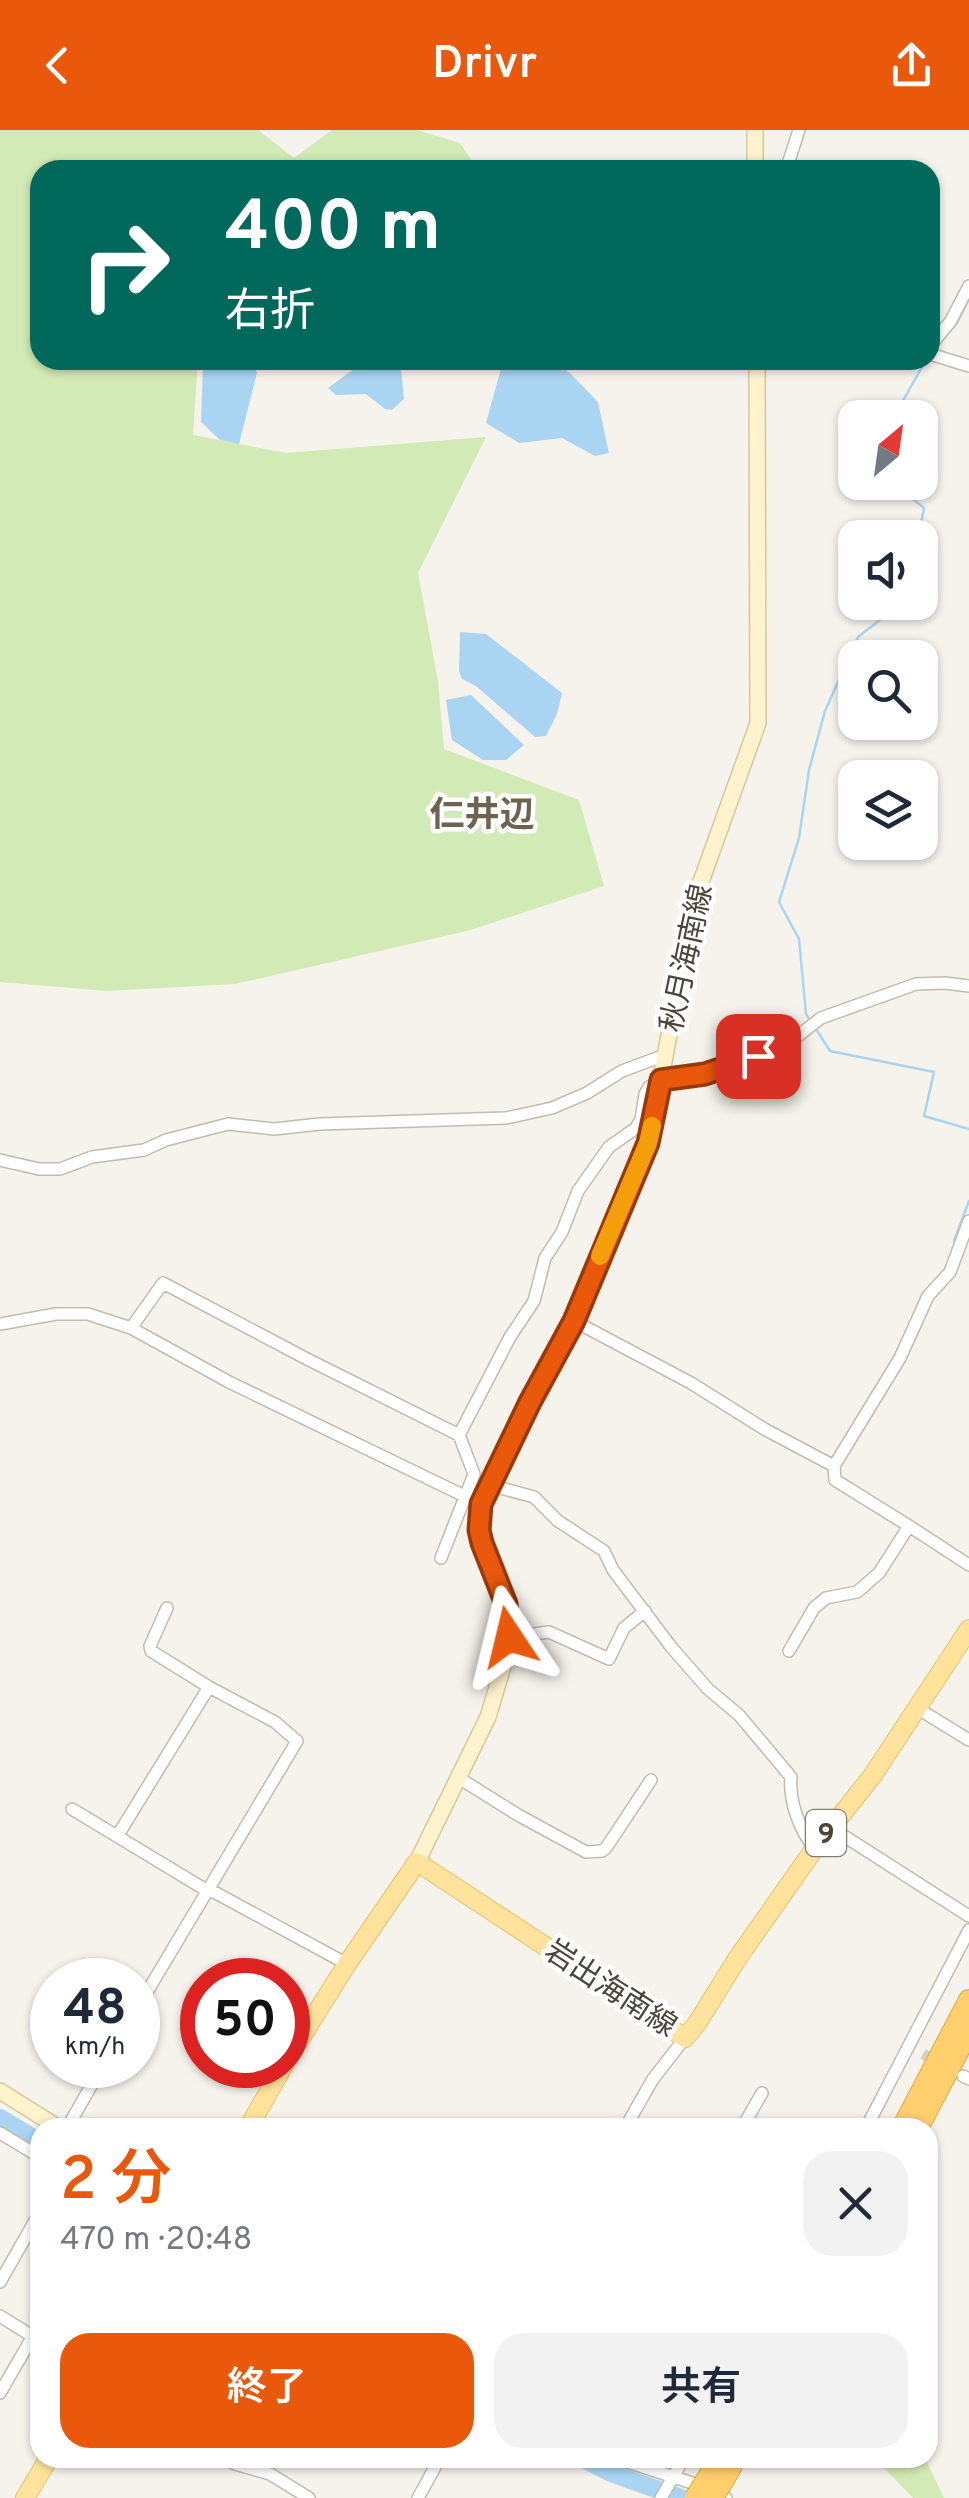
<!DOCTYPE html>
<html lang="ja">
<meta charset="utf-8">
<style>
body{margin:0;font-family:Overpass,"Noto Sans JP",sans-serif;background:#f2f2f3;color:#1f2937;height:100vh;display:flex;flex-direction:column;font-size:38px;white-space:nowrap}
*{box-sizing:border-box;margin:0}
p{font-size:32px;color:#747a83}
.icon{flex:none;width:55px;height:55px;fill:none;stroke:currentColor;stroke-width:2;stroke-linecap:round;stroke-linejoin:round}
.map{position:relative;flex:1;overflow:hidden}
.side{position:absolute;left:30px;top:1988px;width:908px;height:350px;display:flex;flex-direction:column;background:#fff;border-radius:30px;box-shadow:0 2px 8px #0004}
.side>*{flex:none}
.banner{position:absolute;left:30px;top:30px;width:910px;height:210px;border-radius:30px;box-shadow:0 2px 8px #0004;background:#00695c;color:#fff;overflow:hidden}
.needle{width:65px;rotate:29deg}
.buttons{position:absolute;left:838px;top:270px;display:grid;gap:20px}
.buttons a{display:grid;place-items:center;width:100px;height:100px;border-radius:20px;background:#fff;box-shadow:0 2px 8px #0004;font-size:50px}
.speed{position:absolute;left:30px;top:1828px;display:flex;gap:20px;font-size:50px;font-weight:700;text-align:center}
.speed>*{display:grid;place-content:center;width:130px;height:130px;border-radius:50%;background:#fff;box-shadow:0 2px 8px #0004;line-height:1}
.speed small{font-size:25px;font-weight:400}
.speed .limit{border:15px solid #d22;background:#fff;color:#111}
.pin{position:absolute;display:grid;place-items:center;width:85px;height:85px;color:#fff;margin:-42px;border-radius:20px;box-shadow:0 5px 15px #0006}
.me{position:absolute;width:110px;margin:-55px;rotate:350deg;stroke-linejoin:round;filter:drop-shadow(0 0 8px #0008)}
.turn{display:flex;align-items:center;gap:35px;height:210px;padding:0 30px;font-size:45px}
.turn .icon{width:130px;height:130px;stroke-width:2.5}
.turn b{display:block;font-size:70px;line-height:85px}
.round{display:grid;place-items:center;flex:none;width:105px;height:105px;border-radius:30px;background:#f2f2f3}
.summary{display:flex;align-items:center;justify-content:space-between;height:170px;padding:0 30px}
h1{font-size:60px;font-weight:600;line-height:75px;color:#ea580c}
.primary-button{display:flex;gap:20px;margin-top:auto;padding:20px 30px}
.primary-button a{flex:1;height:115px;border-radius:30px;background:#ea580c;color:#fff;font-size:40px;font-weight:600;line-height:115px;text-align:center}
.primary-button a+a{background:#f2f2f3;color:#1f2937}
header{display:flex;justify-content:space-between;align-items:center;height:130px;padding:0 30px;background:#ea580c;color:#fff;font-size:45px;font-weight:600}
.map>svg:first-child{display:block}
.green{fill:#d2eab5}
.water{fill:#a9d4f2}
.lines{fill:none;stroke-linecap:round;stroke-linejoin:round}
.stream{stroke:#a9d4f2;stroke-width:2.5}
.river{stroke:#a9d4f2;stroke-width:18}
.minor-tunnel{stroke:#d4d0c8;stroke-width:11;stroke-dasharray:11 5.5;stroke-linecap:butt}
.minor-casing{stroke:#c2bbae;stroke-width:14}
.secondary-casing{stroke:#d6c79b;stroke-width:18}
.primary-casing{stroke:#e6c16a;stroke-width:20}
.motorway-casing{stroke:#e0a43c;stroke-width:22}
.minor{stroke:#fff;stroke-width:11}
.secondary{stroke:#fff3cd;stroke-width:15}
.primary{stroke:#ffe39c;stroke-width:18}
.motorway{stroke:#ffcf6e;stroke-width:20}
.motorway-bridge-casing{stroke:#e0a43c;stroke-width:22;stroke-linecap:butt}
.motorway-bridge{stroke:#ffcf6e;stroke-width:20}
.route-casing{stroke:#983908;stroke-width:25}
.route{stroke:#ea580c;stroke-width:18}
.slow{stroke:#f59e0b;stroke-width:18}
.labels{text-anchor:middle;stroke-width:9;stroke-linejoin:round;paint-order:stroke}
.shield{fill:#fff;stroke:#817c74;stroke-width:2.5}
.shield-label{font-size:28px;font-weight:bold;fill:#4b4439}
.street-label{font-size:30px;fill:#4b4439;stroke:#fff}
.quarter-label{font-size:35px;font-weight:bold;fill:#6e6250;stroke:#fff}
</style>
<header><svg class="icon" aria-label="back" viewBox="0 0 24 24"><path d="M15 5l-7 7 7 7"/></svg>Drivr<svg class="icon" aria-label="share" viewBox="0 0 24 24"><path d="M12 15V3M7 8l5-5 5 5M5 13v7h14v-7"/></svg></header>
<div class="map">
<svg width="969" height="2368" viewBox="0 0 969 2368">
<rect width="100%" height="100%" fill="#f6f3ec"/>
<!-- green -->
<path class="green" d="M0 0H258L294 28 332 0H417L460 13 478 40H40V230H198L193 305 286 323 486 307 418 443 438 551 444 619 579 670 604 756 471 800 235 854 107 861 0 852Z
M874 2328H925L944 2368H913Z"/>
<!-- water -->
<path class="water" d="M209 230H253L257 243 239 314 220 310 201 292 203 234Z
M366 230H400L404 269 392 280 385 279 366 264 336 265 328 258Z
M510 230H552L571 244 598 272 609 323 595 326 562 308 519 313 486 293 502 235Z
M460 502 486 504 562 563 557 584 546 606 535 607 476 556 462 549 459 541Z
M471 565 524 615 506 630H483L452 610 446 570Z"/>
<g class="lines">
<!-- stream -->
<path class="stream" d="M934 220 957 193 969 169
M893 288 926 230
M892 352 924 378 918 408
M811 892 806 884 799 809 779 772 799 708 809 640 825 581 858 507 895 478 898 472
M816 899 830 921 934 942 924 986 969 999
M958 1111H954L969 1071"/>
<!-- river -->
<path class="river" d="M0 1988 40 2012
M581 2328 611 2343 681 2368"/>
<!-- minor-tunnel -->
<path class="minor-tunnel" d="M923 1924 942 1934"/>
<defs>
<path id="minor" d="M786 40 799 0
M930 216 950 192 969 156
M930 224 969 236
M0 1030 39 1039H60L92 1027 144 1020 166 1010 228 994 274 999 320 994 506 988 552 978 587 963 622 941 657 928H665
M574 1191 691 1253 766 1300 834 1336
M0 1194 56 1184H88L131 1198 229 1252 481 1374
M131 1198 163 1153 307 1229 459 1305 474 1344 441 1428
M459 1305 510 1207 534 1171 545 1128 562 1102 578 1061 609 1017 636 998 641 989 645 964 649 957 661 950 705 944 785 916 821 888 916 854 945 853 969 856
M490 1355 534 1367 558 1391 604 1421 613 1440 672 1518 708 1559 739 1585 791 1647C789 1670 799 1701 815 1718
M909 1396 969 1435
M509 1507 549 1502 609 1529 624 1498 645 1481
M789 1521 814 1478 826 1468 857 1462 879 1443 909 1396 835 1350 834 1336 900 1228 928 1166 950 1142 969 1091
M917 1578 969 1610
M459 1648 518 1685 586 1722 602 1721 606 1718 651 1650
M72 1679 206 1760 216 1763 347 1834
M830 1697 969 1786
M118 1705 209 1557
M138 1877 297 1611 275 1592 209 1557 151 1521 150 1516 167 1478
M963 1946 969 1949
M67 1998 103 1935
M625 1998 653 1949 685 1908
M742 1998 762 1963
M866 1998 969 1800
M0 2003 40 2027
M0 2152 40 2082
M0 2186 40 2211
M0 2263 33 2206
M224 2328 235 2334 270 2344 309 2368
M616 2328 692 2353 726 2368
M418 2368 440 2328
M661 2368 684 2328"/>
<path id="secondary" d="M755 0V40
M417 1732 488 1587 505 1530 509 1507 508 1487 506 1473 482 1413 479 1400 481 1374 530 1271 574 1191 649 1013 693 774 758 593 757 230
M0 1961 59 1998"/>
<path id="primary" d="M288 1928 347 1834 417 1732 685 1908 698 1892 737 1829 815 1718 873 1645 969 1499
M248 1998 284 1935
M25 2368 49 2328"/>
<path id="motorway" d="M902 1998 969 1870
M918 1998 969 1901"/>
</defs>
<!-- minor casing -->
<use href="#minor" class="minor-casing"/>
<!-- secondary casing -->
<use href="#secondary" class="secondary-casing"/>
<!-- primary casing -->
<use href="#primary" class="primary-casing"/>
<!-- motorway casing -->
<use href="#motorway" class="motorway-casing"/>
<!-- minor -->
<use href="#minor" class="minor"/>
<!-- secondary -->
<use href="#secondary" class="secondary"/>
<!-- primary -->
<use href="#primary" class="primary"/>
<!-- motorway -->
<use href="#motorway" class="motorway"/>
<defs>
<path id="motorway-bridge" d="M695 2368 719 2329
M713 2368 733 2334"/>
</defs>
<!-- motorway-bridge casing -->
<use href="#motorway-bridge" class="motorway-bridge-casing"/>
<!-- motorway-bridge -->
<use href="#motorway-bridge" class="motorway-bridge"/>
</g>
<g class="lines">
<defs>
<path id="route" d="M509 1507 506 1474 482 1413 479 1400 481 1374 530 1272 574 1191 648 1013 661 950 705 944 758 926"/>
</defs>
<!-- route casing -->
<use href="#route" class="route-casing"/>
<!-- route -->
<use href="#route" class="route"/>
<!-- slow -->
<path class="slow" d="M600 1126 648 1013 652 996"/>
</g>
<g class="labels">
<!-- shield labels -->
<rect class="shield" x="806" y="1680" width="40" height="46" rx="8"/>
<g class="shield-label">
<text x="826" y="1713">9</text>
</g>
<!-- street labels -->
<g class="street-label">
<text transform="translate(686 828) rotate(-78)" y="10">秋月海南線</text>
<text transform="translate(611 1858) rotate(33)" y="10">岩出海南線</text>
</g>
<!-- quarter labels -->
<g class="quarter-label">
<text x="482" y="696">仁井辺</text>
</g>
</g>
</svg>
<div class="buttons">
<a><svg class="needle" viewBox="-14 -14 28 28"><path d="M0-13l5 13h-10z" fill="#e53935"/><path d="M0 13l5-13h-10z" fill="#747a83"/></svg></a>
<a><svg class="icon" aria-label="sound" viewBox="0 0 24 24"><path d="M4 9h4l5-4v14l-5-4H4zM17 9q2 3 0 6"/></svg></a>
<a><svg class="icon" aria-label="search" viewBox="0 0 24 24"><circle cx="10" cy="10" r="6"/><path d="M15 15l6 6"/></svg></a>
<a><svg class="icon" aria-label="layers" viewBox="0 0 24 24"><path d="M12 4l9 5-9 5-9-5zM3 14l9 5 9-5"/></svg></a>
</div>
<div class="speed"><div>48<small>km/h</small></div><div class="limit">50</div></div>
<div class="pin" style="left:758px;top:926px;background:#d93025"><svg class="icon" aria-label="arrive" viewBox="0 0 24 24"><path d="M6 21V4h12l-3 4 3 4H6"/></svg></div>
<svg class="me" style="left:509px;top:1507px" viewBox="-20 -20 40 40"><path d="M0-17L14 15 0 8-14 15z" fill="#ea580c" stroke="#fff" stroke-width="4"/></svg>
<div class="banner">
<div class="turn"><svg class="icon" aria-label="right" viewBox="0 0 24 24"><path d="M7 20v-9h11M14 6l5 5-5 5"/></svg><div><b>400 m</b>右折</div></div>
</div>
<section class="side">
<div class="summary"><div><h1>2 分</h1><p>470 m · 20:48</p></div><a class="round"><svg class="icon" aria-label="close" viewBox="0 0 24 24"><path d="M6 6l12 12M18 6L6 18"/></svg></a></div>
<div class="primary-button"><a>終了</a><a>共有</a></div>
</section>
</div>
